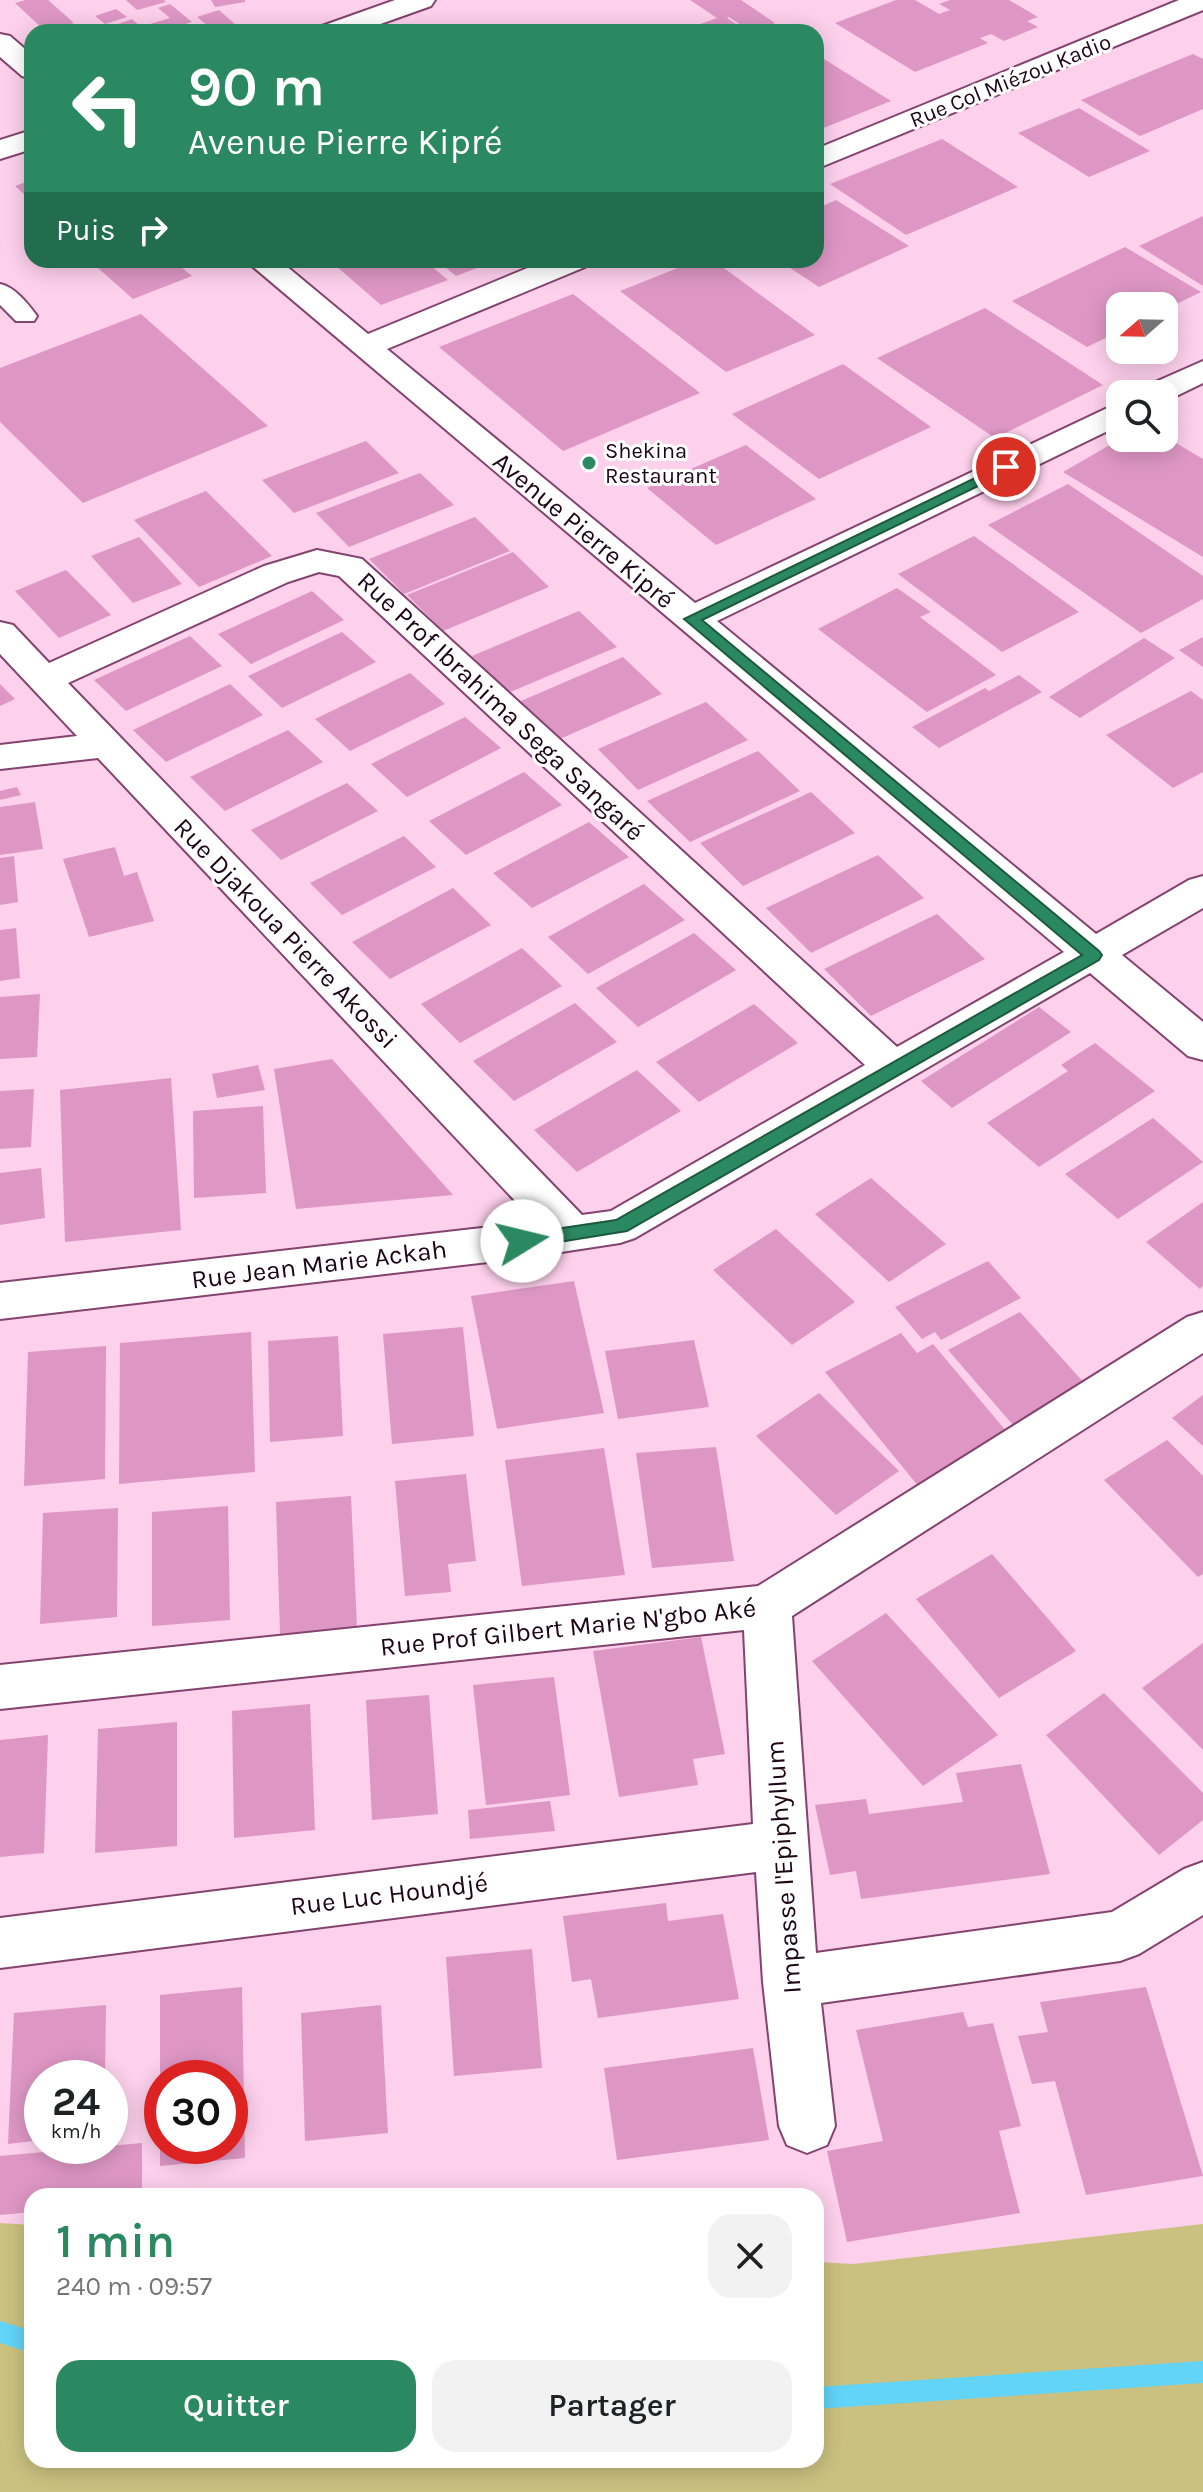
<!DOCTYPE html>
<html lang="fr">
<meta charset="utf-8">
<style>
body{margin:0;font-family:Karla,sans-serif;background:#f2f2f2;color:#202124;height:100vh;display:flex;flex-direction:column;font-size:30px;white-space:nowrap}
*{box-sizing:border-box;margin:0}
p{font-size:26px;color:#757577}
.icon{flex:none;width:44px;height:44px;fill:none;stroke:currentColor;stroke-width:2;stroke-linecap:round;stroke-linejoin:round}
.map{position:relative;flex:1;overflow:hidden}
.panel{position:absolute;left:24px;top:2188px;width:800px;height:280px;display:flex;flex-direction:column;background:#fff;border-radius:24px;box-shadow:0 4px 20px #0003}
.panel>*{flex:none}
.top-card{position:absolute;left:24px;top:24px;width:800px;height:244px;border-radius:24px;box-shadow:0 4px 20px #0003;background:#2b8961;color:#fff;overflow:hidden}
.needle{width:52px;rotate:250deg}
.fabs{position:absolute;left:1106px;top:292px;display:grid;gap:16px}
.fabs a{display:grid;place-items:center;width:72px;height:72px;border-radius:16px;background:#fff;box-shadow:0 4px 20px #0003;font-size:40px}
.speed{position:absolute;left:24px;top:2060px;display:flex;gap:16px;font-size:40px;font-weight:700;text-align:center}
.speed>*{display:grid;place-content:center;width:104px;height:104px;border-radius:50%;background:#fff;box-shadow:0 4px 20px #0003;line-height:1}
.speed small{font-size:20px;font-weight:400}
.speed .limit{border:12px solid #d22;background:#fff;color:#111}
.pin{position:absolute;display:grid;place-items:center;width:68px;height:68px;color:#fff;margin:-34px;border:4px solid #fff;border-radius:50%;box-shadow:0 2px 8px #0007}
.me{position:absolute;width:88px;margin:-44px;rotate:81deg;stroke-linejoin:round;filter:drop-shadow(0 0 6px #0008)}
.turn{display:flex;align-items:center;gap:28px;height:168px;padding:0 32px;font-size:36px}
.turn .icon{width:104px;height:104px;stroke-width:2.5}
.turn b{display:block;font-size:56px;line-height:68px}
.then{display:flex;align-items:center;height:76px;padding:0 32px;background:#0003;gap:16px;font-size:30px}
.round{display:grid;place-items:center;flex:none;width:84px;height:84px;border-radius:24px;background:#f2f2f2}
.head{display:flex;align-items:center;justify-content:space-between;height:136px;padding:0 32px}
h1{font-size:48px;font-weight:600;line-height:60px;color:#2b8961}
.button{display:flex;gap:16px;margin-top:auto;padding:16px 32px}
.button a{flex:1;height:92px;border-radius:24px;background:#2b8961;color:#fff;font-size:32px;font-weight:600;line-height:92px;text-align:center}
.button a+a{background:#f2f2f2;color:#202124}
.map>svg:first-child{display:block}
.green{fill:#cac180}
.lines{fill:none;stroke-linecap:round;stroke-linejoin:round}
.stream{fill:#61d4f7;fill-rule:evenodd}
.building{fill:#de97c5}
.lane-casing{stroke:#83436e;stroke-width:4}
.street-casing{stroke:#83436e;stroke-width:4}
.secondary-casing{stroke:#83436e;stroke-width:4}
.lane{fill:#fff;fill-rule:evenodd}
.street{fill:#fff;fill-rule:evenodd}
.secondary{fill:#fff;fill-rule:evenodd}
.route{fill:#2b8961;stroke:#1c593f;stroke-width:2}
.poi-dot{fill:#2b8961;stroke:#fff;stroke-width:3}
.labels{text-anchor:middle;stroke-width:6;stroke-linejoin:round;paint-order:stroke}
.far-street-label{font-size:22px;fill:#1d0516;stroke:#fff}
.far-poi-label{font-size:22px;fill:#1d0516;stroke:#fff;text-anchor:start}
.street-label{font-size:26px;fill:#1d0516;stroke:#fff}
</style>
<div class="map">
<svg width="1203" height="2492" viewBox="0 0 1203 2492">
<rect width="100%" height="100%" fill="#fdd0ec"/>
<!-- green -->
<path class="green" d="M0 2223 32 2225V2460H816V2262L854 2264 1203 2224V2492H0Z"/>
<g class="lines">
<!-- stream -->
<path class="stream" d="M0 2321 32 2331V2353L0 2343Z
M1203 2361V2383L816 2409V2387Z"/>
</g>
<!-- building -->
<path class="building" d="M26 0H48L74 23 46 32 15 3Z
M126 0H164L166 2 137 10Z
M211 0H245V2L215 7Z
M690 0H741L775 23 751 32 729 17 727 18 746 31 678 32 717 18Z
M896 0H915L939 14 950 10 939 4 950 0H1009L1038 17 1027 21 1038 27 1004 41 991 34 980 38 988 43 915 72 835 23Z
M170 4 192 22 159 32 150 24 170 18 158 8Z
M116 9 127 17 105 24 95 16Z
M219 10 237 26 215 32 197 17Z
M132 19 140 26 123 32 110 27Z
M816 54 891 101 816 131Z
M1193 54 1203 59V109L1140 136 1081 100Z
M1079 108 1150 151 1089 177 1018 133Z
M942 139 1018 187 906 235 830 184Z
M32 180V201L15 186Z
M836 200 909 246 819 287 778 260H816V209Z
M1203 216V286L1139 246Z
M1125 247 1201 292 1164 310V306H1120V331L1087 347 1012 301Z
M89 260H172L192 276 133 299Z
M329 260H424L448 280 381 305Z
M436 260H498L456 276Z
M698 260H713L815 335 726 372 620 291Z
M573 294 700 393 563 451 439 347Z
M985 308 1103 385 995 438 877 358Z
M141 314 268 426 83 503 0 422V368Z
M843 364 931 427 819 479 732 414Z
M1164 436 1203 459V557L1063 472 1122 438Z
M366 441 399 473 294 513 262 480Z
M746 445 816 499 716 545 647 488Z
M420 473 454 505 349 547 316 513Z
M1068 484 1203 576V599L1141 633 988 525Z
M206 491 272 556 199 587 134 520Z
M475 517 510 551 404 594 369 559Z
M974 536 1079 612 1002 652 898 574Z
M139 537 182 584 133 603 91 556Z
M513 552 549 587 443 631 407 595Z
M66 570 111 615 59 638 15 591Z
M897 588 931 612 920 617 996 675 927 712 818 629Z
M312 591 344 620 251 664 218 634Z
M579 611 617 647 508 693 472 656Z
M342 632 376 662 282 708 248 676Z
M190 636 222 666 126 711 94 680Z
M1203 637V667L1179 650Z
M1144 638 1175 658 1080 718 1049 697Z
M623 657 662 694 553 742 514 704Z
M410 673 445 704 350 751 315 719Z
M1019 675 1042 692 939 748 912 727 985 688 989 691Z
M0 684 15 699 0 706Z
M230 684 263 715 166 762 133 730Z
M1191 691 1203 700V772L1173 788 1106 735Z
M706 702 748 740 638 790 598 749Z
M465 717 501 748 407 797 371 764Z
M288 730 323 762 225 811 190 777Z
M758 751 800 791 690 842 647 801Z
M524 772 562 805 466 855 429 821Z
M347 783 378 811 281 860 251 830Z
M17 787 21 795 0 800V791Z
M811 792 855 833 743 886 700 843Z
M35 802 43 849 0 855V807Z
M589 822 629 857 532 908 493 873Z
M404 836 436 867 342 915 310 883Z
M115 847 124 876 137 872 154 921 89 937 63 859Z
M878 855 924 898 811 953 766 908Z
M14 856 18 902 0 905V858Z
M644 884 685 920 588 974 548 937Z
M453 888 491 925 390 979 352 942Z
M937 914 985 959 871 1016 824 969Z
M16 928 20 978 0 981V930Z
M694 933 736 970 638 1027 596 988Z
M522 948 562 986 460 1043 421 1004Z
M40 994 37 1057 0 1059V997Z
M575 1003 617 1042 514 1101 473 1061Z
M754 1004 798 1043 699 1102 656 1062Z
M1039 1007 1071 1032 952 1108 921 1081Z
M1095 1043 1155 1091 1039 1167 987 1123 1068 1071 1061 1065Z
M332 1059 453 1195 296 1209 274 1069Z
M258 1065 265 1090 217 1098 212 1074Z
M637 1070 681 1111 577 1172 534 1130Z
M171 1078 181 1230 65 1242 60 1090Z
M34 1089 31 1147 0 1149V1091Z
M263 1106 266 1193 194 1198 193 1111Z
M1153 1118 1203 1162 1118 1219 1065 1174Z
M41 1168 45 1218 0 1225V1173Z
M871 1178 946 1244 889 1282 815 1214Z
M1203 1202V1286L1200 1289 1146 1242Z
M776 1229 855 1302 792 1345 713 1270Z
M988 1261 1021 1298 941 1340 935 1332 922 1339 895 1307Z
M574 1281 604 1413 497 1429 471 1296Z
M1020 1312 1087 1386 1013 1425 948 1350Z
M463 1327 474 1436 392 1444 383 1334Z
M251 1332 255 1472 119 1484 120 1343Z
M901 1333 917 1353 933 1344 1012 1438 919 1487 825 1372Z
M338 1336 343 1436 270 1442 268 1341Z
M694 1340 709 1407 618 1419 605 1351Z
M106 1346 105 1479 24 1486 28 1352Z
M819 1393 899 1471 836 1515 756 1436Z
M1203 1395V1446L1172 1418Z
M1167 1440 1203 1476V1574L1198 1577 1104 1480Z
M716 1447 734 1561 652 1568 636 1453Z
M604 1448 625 1575 522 1586 505 1460Z
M466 1474 476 1561 448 1564 451 1592 405 1596 395 1481Z
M351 1496 357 1627 280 1634 276 1502Z
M228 1506 230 1620 152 1626V1512Z
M118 1508 117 1617 40 1624 43 1513Z
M992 1554 1076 1651 999 1698 916 1599Z
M886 1613 998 1735 923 1786 812 1661Z
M701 1637 725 1754 693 1759 698 1785 619 1797 593 1651Z
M1203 1643V1750L1142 1688Z
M554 1677 570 1795 486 1805 473 1685Z
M1104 1693 1203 1793V1820L1159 1855 1046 1735Z
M429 1695 438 1814 372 1820 366 1700Z
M310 1704 315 1830 234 1838 232 1711Z
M177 1722V1846L95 1853 98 1729Z
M48 1735 44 1853 0 1857V1740Z
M1021 1764 1050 1874 861 1899 856 1871 830 1875 815 1805 866 1799 869 1814 963 1802 956 1773Z
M550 1801 555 1831 470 1839 468 1810Z
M666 1903 668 1921 723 1914 739 1999 598 2018 591 1979 572 1982 563 1916Z
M532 1949 542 2068 454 2076 446 1957Z
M242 1987 245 2158 160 2166V2146H230V2078H160V1995Z
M1146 1987 1203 2176 1086 2195 1055 2081 1032 2084 1018 2036 1048 2032 1040 2002Z
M106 2005 105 2078H42V2140L8 2144 14 2013Z
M381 2005 388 2133 305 2141 301 2013Z
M963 2012 968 2027 993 2023 1021 2126 999 2131 1020 2213 847 2242 827 2151 883 2141 856 2030Z
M753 2048 769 2140 617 2160 604 2068Z
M142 2143V2196H32V2212L0 2215V2156Z"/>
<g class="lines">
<defs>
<path id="lane" d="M0 284C15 287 28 304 37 316L34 321H16L0 305Z"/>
<path id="street" d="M1179 0H1203V10L816 169V149Z
M32 130V149L0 159V140Z
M245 260H279L368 334 547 260H589L585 267 387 349 695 603 1120 402V425L717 621 1096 934 1189 880 1203 876V908L1122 955 1203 1022V1060L1188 1056 1090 973 635 1238 620 1243 522 1258 0 1319V1283L535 1222 98 758 0 769V745L77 736 0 654V622L13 625 49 663 264 566 317 550 362 559 897 1047 1064 952ZM319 572 339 576 865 1065 611 1211 582 1215 68 683 288 582Z
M1203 361V383L1164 402V394H1140L1144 387Z
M1203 1312V1353L792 1616 816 1953 1112 1912 1184 1869 1203 1862V1915L1139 1954 1120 1961 821 2003 835 2126 827 2145 807 2153 787 2145 779 2126 763 1982 756 1872 0 1968V1918L753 1824 744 1630 0 1709V1665L758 1586 1187 1317Z"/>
<path id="secondary" d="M395 0H435L431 6 358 32H318L322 26Z
M0 34 10 36 32 55V79L22 76 0 57Z"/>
</defs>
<!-- lane casing -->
<use href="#lane" class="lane-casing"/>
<!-- street casing -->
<use href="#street" class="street-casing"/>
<!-- secondary casing -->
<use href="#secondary" class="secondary-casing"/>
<!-- lane -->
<use href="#lane" class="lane"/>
<!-- street -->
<use href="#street" class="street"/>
<!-- secondary -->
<use href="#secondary" class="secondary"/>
</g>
<!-- route -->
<path class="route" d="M1006 463 1011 464V470L702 620 1099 951 1102 955 1099 960 627 1231 522 1248 516 1246 513 1241 516 1236 522 1234 616 1220 1082 955 684 619Z"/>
<!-- markers -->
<circle class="poi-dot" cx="589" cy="463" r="8"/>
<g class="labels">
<!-- far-street labels -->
<g class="far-street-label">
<text transform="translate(1010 80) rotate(-22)" y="8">Rue Col Miézou Kadio</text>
</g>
<!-- far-poi labels -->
<g class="far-poi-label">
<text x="605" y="458">Shekina<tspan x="605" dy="25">Restaurant</tspan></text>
</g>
<!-- street labels -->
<g class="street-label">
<text transform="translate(584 530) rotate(40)" y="9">Avenue Pierre Kipré</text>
<text transform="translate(501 706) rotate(43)" y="9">Rue Prof Ibrahima Sega Sangaré</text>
<text transform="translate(286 933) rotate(46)" y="9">Rue Djakoua Pierre Akossi</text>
<text transform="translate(319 1264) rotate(-7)" y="9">Rue Jean Marie Ackah</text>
<text transform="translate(568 1627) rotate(-6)" y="9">Rue Prof Gilbert Marie N'gbo Aké</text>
<text transform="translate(783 1867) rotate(-94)" y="9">Impasse l'Epiphyllum</text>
<text transform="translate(389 1894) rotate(-7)" y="9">Rue Luc Houndjé</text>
</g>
</g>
</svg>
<div class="fabs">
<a><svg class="needle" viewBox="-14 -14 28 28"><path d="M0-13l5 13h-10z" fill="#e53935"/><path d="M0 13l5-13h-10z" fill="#757577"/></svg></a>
<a><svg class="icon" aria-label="search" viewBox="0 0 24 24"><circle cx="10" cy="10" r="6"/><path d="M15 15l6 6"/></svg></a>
</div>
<div class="speed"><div>24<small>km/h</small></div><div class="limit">30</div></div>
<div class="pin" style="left:1006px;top:467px;background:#d93025"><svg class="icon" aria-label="arrive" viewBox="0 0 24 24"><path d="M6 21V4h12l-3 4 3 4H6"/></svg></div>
<svg class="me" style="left:522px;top:1241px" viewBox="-20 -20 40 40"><circle r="19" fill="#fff"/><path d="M0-13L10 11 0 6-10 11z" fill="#2b8961"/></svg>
<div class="top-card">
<div class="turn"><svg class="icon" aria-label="left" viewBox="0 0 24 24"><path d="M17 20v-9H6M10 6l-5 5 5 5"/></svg><div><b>90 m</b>Avenue Pierre Kipré</div></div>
<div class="then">Puis<svg class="icon" aria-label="right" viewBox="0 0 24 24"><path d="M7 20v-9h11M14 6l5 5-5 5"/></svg></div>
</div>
<section class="panel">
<div class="head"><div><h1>1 min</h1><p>240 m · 09:57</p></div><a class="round"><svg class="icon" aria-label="close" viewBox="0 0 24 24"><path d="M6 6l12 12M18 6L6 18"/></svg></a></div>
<div class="button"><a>Quitter</a><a>Partager</a></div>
</section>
</div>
